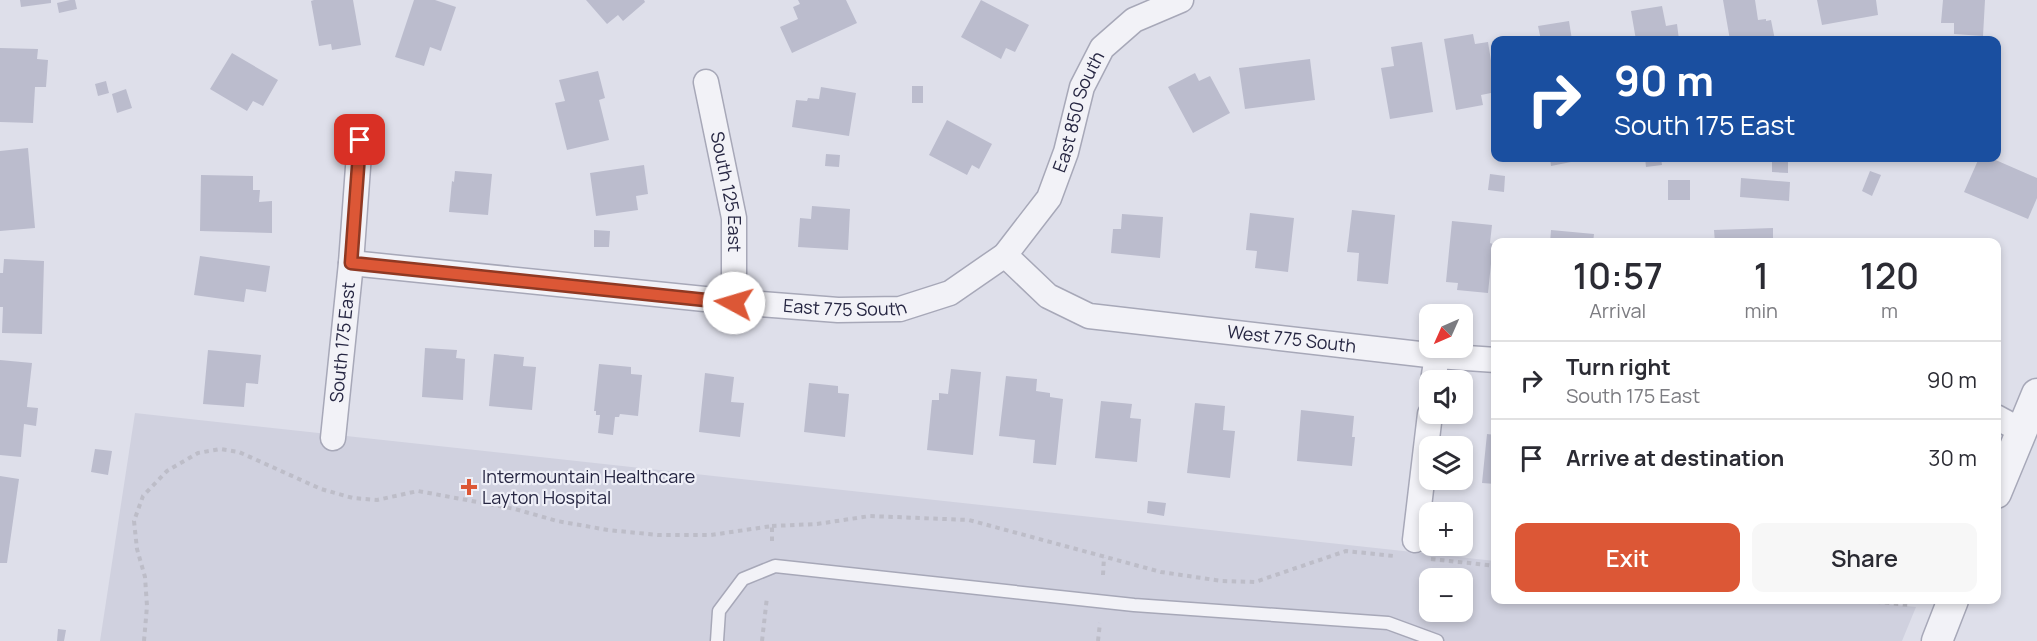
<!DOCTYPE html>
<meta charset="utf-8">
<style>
body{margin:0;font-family:Manrope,sans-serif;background:#f7f7f7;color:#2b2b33;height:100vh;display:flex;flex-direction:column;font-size:22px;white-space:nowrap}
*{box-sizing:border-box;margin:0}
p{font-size:20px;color:#7c7c81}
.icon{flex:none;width:33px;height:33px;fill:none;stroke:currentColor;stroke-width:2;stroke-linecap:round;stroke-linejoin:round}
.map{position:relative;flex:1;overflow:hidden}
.drawer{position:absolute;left:1491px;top:238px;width:510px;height:366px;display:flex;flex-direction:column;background:#fff;border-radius:12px;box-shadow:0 3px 9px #0003}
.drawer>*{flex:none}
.guide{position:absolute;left:1491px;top:36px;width:510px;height:126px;border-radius:12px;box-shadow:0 3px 9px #0003;background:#1a4fa0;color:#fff;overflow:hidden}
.needle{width:39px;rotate:225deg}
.buttons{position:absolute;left:1419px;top:304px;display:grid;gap:12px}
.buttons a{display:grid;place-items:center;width:54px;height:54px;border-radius:12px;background:#fff;box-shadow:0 3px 9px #0003;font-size:30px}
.pin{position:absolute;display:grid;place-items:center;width:51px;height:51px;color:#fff;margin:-26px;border-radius:12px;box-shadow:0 3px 9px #0006}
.me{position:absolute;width:66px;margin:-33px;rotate:276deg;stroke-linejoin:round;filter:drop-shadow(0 0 4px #0008)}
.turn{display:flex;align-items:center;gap:21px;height:126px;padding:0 24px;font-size:27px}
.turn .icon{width:78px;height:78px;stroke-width:2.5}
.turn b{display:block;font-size:42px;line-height:51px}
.eta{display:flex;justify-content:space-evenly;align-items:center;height:102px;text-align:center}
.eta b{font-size:36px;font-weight:600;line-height:42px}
.button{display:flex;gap:12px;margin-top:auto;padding:12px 24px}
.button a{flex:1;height:69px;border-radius:12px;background:#dc5736;color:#fff;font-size:24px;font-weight:600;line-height:69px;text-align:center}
.button a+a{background:#f7f7f7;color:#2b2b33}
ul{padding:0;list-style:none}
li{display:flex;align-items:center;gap:18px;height:78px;padding:0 24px;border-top:2px solid #e1e1e2}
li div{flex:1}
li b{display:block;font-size:22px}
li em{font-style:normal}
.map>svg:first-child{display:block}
.built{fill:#d0d1df;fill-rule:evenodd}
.building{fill:#bbbccd}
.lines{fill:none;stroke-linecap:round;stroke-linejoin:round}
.service-casing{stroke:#a7a8b8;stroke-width:15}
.minor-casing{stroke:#a7a8b8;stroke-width:27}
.tertiary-casing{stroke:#a7a8b8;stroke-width:33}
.path{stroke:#bdbdc8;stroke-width:4;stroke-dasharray:4.5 4.5;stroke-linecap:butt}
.service{stroke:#f2f2f7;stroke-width:12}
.minor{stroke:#f2f2f7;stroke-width:24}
.tertiary{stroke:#f2f2f7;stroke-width:30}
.route-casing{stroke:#8f3923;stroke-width:15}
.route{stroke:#dc5736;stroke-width:10}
.poi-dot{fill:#dc5736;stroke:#eeeff7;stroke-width:2}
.labels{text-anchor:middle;stroke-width:4.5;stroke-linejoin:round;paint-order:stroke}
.street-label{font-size:18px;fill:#262642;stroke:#eeeff7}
.poi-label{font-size:18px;fill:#262642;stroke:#eeeff7;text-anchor:start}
</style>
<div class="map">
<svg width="2037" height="641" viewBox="0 0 2037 641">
<rect width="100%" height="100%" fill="#dedfea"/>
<!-- built -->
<path class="built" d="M135 413 1495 561 1496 600H1848L1916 607 1902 641H100ZM1430 579H1462V612H1430Z"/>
<!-- building -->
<path class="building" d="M20 0H51V3L21 7Z
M70 0H75L77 9 59 13 57 3Z
M314 0H353L361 45 332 50 331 44 319 46 311 1Z
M414 0H435L456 7 441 51 430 47 424 66 395 57Z
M586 0H644L645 2 623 21 618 15 607 24Z
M798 0H846L857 23 792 53 780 27 798 19 793 7 800 4Z
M981 0 1029 25 1015 52 1006 48 1001 59 961 37Z
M1723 0H1755L1758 20 1766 19V21L1771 20 1775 40H1730Z
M1817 0H1876L1878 15 1822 25Z
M1943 0H1985L1983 36 1954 34V23H1941Z
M1662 6 1666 26 1677 24 1679 40H1636L1631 11Z
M1569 21 1572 40H1541L1538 26Z
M1473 34 1475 44 1488 42 1496 92 1481 95 1483 105 1456 110 1444 39Z
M1422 42 1433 112 1390 119 1381 68 1394 66 1391 47Z
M0 48 38 49 37 59 48 60 46 87H35L33 123 0 122Z
M232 53 278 80 263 106 253 101 247 111 210 89Z
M1310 59 1315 100 1245 109 1239 68Z
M598 71 605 98 599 100 609 140 567 150 555 103 565 101 559 80Z
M1195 73 1199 81 1210 76 1230 113 1193 133 1168 87Z
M106 81 109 93 98 96 95 84Z
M912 86H923V103H912Z
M821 87 856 93 849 136 792 127 796 100 807 101 808 98 819 99Z
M126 89 132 108 117 113 112 94Z
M947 120 992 144 979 169 972 165 967 175 929 155Z
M28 148 35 228 0 231V151Z
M826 154 840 155 839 167 825 166Z
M1550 158H1576V161L1551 166Z
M1645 158H1661L1662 165 1646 167Z
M1772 158H1788V173L1772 172Z
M1979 158H1991L2037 178V198L2028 219 1964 192Z
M644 165 648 194 636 196 638 210 596 216 590 173Z
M455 171 492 174 488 215 449 212 452 181 454 182Z
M1870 171 1881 175 1872 196 1862 191Z
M1490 174 1505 176 1504 192 1488 190Z
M201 175 253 176V190H260L259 202 272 201V233L200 231Z
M1741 178 1790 182 1789 201 1740 197Z
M1668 180H1690V200H1668Z
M812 206 850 209 848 250 798 247 800 218 811 219Z
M1352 210 1395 215 1388 284 1357 281 1359 253 1347 252Z
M1250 213 1294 218 1288 272 1255 268 1257 251 1246 250Z
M1122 214 1163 217 1160 258 1111 253 1113 229H1121Z
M1452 221 1492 225 1490 243 1493 244 1488 293 1457 290 1458 283 1446 282Z
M1773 228V243H1715L1714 230Z
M594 230 610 231 609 247H594Z
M1551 230 1594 234 1593 243H1550Z
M200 256 270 266 266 292 246 289 244 302 194 295Z
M4 259 44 261 42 334 2 333 3 307H0V273H3Z
M425 348 457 350 456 358 465 359 463 400 422 397Z
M208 350 261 355 258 384 246 383 244 407 203 404Z
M494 354 524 357 523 366 536 367 532 410 489 406Z
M0 360 32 363 27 407 38 408 36 426 24 424 21 457 0 455Z
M599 364 631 367V374L642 375 638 416 620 414 619 417H615L613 435 598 433 600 415H596V411H594Z
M951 369 981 372 973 455 927 450 932 400H939V393L948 394Z
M705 373 734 377 731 402 744 403 740 437 699 432Z
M1006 376 1037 379 1036 391 1050 393V397L1063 399 1056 465 1033 463 1035 440 999 436Z
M809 383 838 386V393L849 394 845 437 804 432Z
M1101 401 1132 404 1130 418 1141 419 1137 462 1095 458Z
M1195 403 1225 406 1223 430 1235 431 1230 478 1187 473Z
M1301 410 1354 416 1352 437H1355L1352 466 1297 461Z
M1487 434 1496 435V484L1482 483Z
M95 449 112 451 108 475 91 472Z
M0 476 19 479 7 563H0Z
M1148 501 1166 503 1164 516 1147 513Z
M58 629 66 630 64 641H57Z"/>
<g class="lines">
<defs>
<path id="service" d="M717 641 719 611 743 579 775 566 1134 605 1388 623 1437 641"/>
<g id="minor">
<path id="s1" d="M706 82 734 218V302"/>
<path id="s2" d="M1005 255 1048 296 1089 316 1437 356 1496 360"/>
<path id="s3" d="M351 263 734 302 838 310 900 309 950 293 1005 255 1049 198 1066 152 1082 87 1102 48 1134 20 1181 0"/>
<path d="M1433 381 1437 356"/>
<path d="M1996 417 2022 431"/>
<path id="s4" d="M333 438 351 263 360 140"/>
<path d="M1415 540 1430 414"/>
</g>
<path id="tertiary" d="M1996 493 2037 394
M1937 641 1953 600"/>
</defs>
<!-- service casing -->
<use href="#service" class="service-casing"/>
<!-- minor casing -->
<use href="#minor" class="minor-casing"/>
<!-- tertiary casing -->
<use href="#tertiary" class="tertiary-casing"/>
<!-- path -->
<path class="path" d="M772 526 817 524 870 516 969 520 1161 572 1222 581 1255 582 1346 551 1394 556
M1431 559 1496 566
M1103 575 1104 557
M1858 600 1909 605
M144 641 147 606 145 577 137 549 134 521 143 496 167 471 198 453 220 449 239 452 321 489 353 498 377 500 418 491 515 509 557 521 608 530 658 535H711L772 526V544
M762 641 767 597
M1098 641 1100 623"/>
<!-- service -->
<use href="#service" class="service"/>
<!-- minor -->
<use href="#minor" class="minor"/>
<!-- tertiary -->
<use href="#tertiary" class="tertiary"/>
</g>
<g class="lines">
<defs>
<path id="route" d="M360 140 351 263 734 303"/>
</defs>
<!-- route casing -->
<use href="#route" class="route-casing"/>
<!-- route -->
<use href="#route" class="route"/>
</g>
<!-- markers -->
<path class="poi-dot" d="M466 478h6v6h6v6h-6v6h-6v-6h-6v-6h6z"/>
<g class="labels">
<!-- street labels -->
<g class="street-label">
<text dy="6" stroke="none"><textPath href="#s3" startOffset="834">East 850 South</textPath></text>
<text dy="6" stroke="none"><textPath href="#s1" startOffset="112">South 125 East</textPath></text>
<text dy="6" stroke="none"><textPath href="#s3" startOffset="496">East 775 South</textPath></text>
<text dy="6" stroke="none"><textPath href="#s2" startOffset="309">West 775 South</textPath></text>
<text dy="6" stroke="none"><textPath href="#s4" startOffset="96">South 175 East</textPath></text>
</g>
<!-- poi labels -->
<g class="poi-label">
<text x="482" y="483">Intermountain Healthcare<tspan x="482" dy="21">Layton Hospital</tspan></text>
</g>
</g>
</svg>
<div class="buttons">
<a><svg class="needle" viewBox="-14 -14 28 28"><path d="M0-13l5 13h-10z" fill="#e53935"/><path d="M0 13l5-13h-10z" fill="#7c7c81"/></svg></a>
<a><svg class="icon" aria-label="sound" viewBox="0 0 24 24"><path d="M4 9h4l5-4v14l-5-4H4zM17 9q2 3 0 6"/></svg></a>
<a><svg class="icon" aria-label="layers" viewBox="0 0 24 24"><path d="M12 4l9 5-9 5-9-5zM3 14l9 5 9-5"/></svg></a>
<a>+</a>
<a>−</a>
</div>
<div class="pin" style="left:360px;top:140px;background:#d93025"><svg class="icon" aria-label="arrive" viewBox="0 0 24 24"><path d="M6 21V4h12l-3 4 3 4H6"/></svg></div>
<svg class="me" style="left:734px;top:303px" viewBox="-20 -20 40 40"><circle r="19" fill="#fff"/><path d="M0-13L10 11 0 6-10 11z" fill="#dc5736"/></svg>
<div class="guide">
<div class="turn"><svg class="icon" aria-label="right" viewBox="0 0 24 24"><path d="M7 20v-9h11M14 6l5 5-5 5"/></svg><div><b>90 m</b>South 175 East</div></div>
</div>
<section class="drawer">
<div class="eta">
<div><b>10:57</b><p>Arrival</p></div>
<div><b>1</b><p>min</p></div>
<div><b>120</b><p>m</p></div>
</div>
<ul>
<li><svg class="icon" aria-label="right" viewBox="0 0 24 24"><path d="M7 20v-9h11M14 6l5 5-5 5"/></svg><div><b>Turn right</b><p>South 175 East</p></div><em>90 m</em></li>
<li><svg class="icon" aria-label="arrive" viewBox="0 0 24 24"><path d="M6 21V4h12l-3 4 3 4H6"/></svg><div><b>Arrive at destination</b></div><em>30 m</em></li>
</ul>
<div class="button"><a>Exit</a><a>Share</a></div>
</section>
</div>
